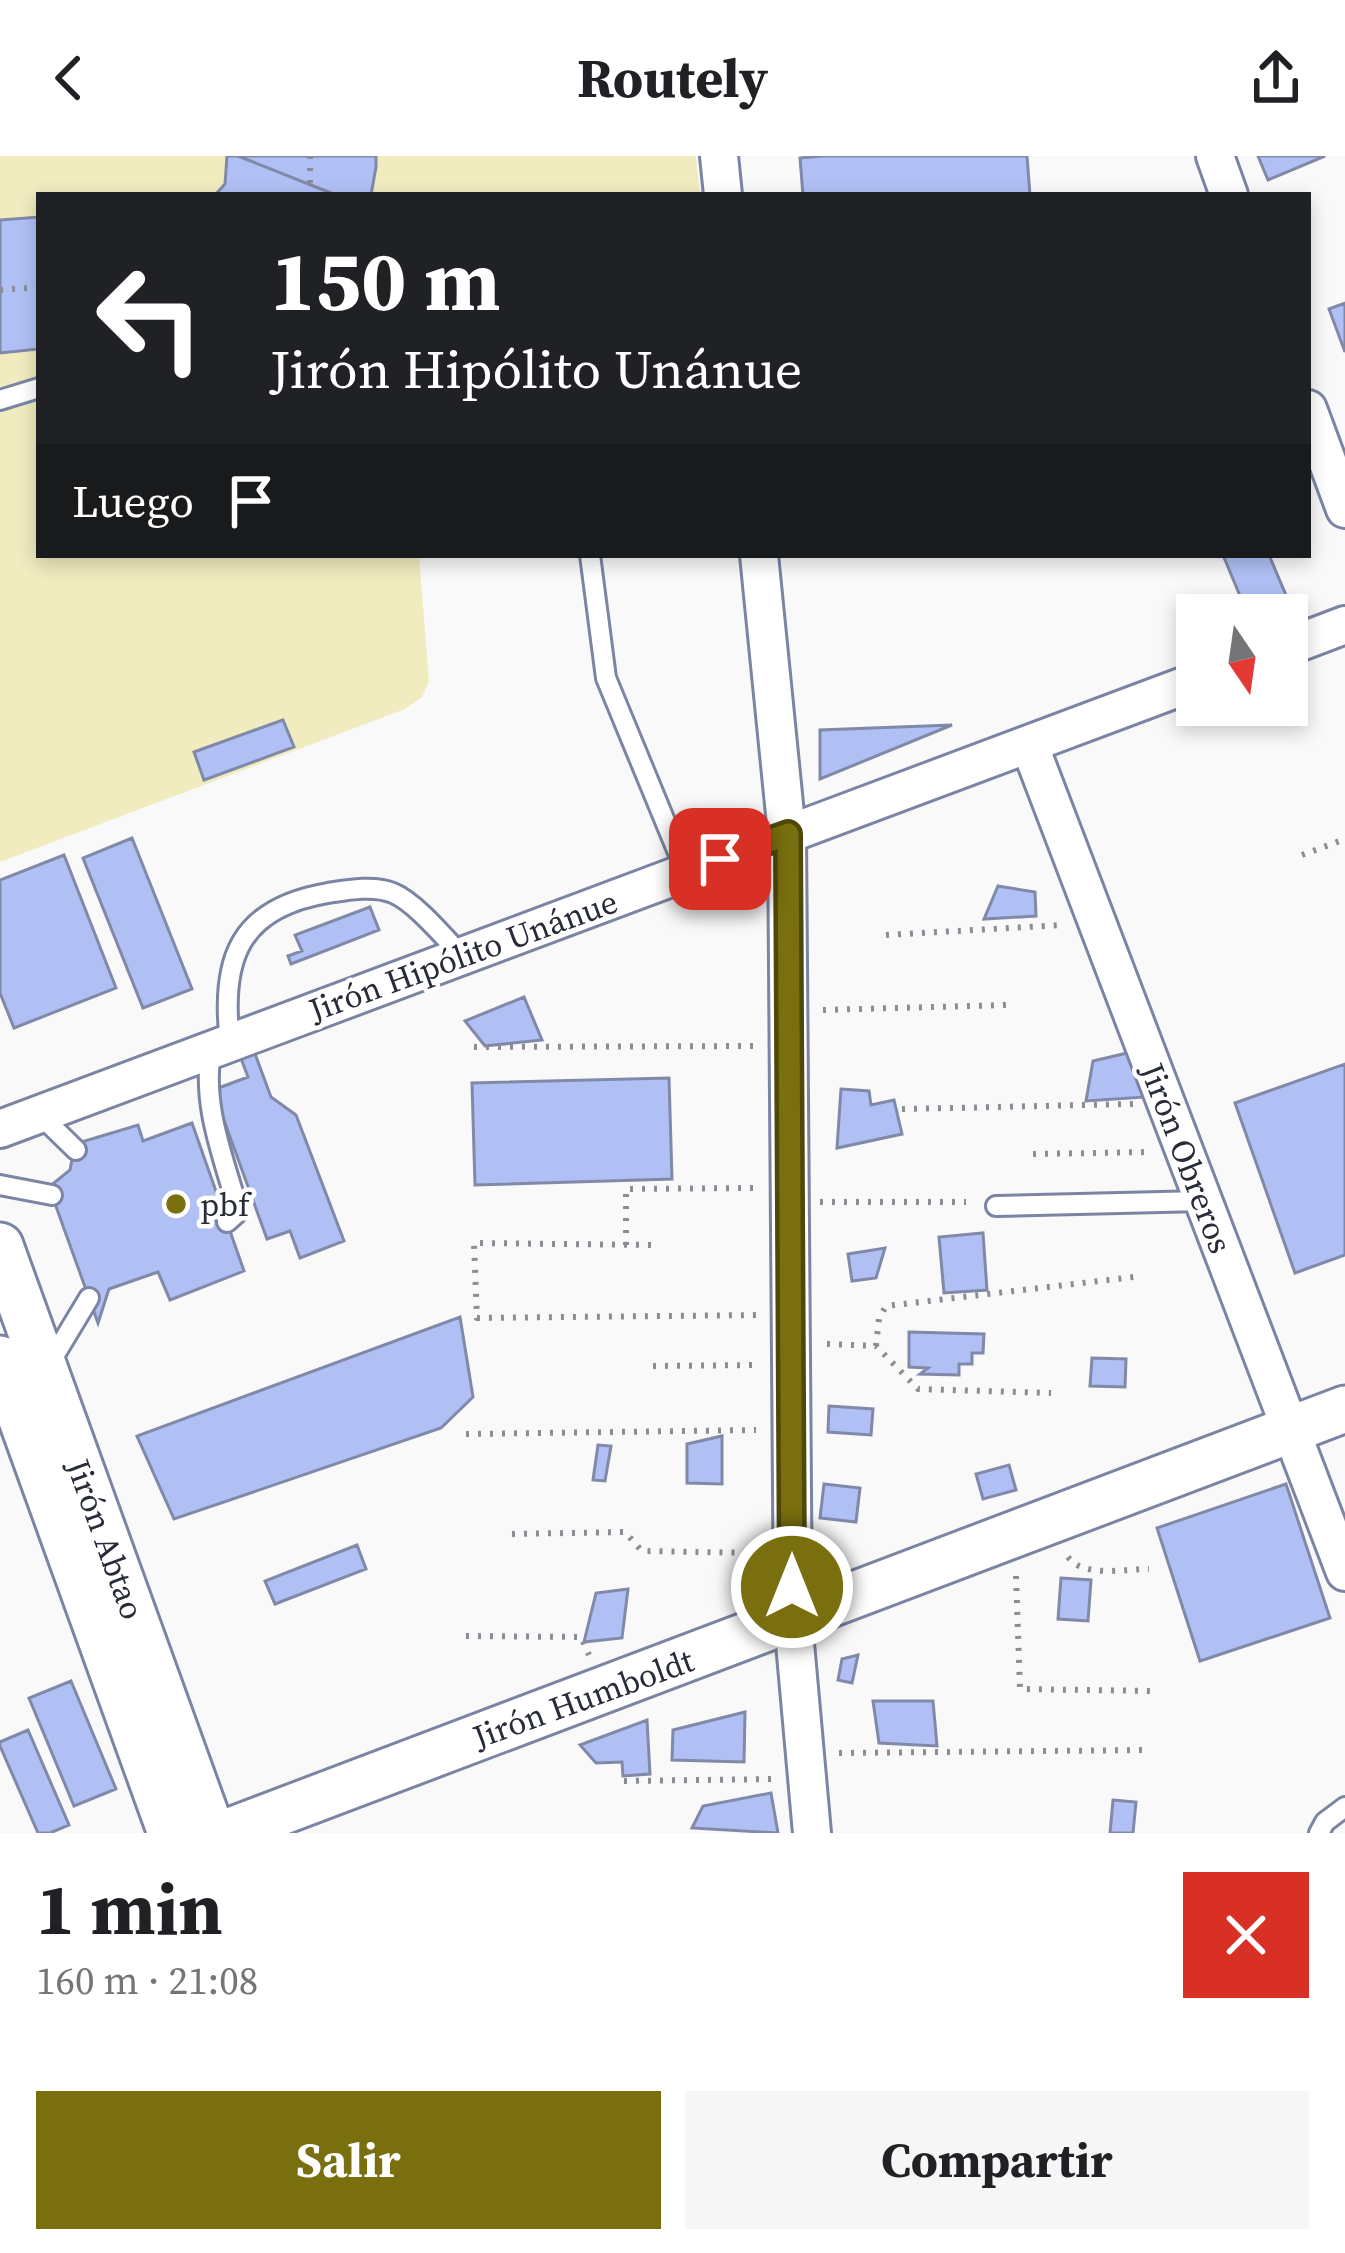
<!DOCTYPE html>
<html lang="es">
<meta charset="utf-8">
<style>
body{margin:0;font-family:"Source Serif 4",serif;background:#f6f6f6;color:#202124;height:100vh;display:flex;flex-direction:column;font-size:45px;white-space:nowrap}
*{box-sizing:border-box;margin:0}
p{font-size:39px;color:#757577}
.icon{flex:none;width:66px;height:66px;fill:none;stroke:currentColor;stroke-width:2;stroke-linecap:round;stroke-linejoin:round}
.map{position:relative;height:1677px;overflow:hidden}
.side{display:flex;flex-direction:column;background:#fff;flex:1}
.side>*{flex:none}
.banner{position:absolute;left:36px;top:36px;width:1275px;height:366px;border-radius:0px;box-shadow:0 6px 18px #0003;background:#202124;color:#fff;overflow:hidden}
.needle{width:78px;rotate:167deg}
.fabs{position:absolute;left:1176px;top:438px;display:grid;gap:24px}
.fabs a{display:grid;place-items:center;width:132px;height:132px;border-radius:0px;background:#fff;box-shadow:0 6px 18px #0003;font-size:60px}
.pin{position:absolute;display:grid;place-items:center;width:102px;height:102px;color:#fff;margin:-51px;border-radius:24px;box-shadow:0 6px 18px #0006}
.me{position:absolute;width:132px;margin:-66px;rotate:0deg;stroke-linejoin:round;filter:drop-shadow(0 0 9px #0008)}
.turn{display:flex;align-items:center;gap:42px;height:252px;padding:0 36px;font-size:54px}
.turn .icon{width:156px;height:156px;stroke-width:2.5}
.turn b{display:block;font-size:84px;line-height:102px}
.then{display:flex;align-items:center;height:114px;padding:0 36px;background:#0003;gap:24px;font-size:45px}
.round{display:grid;place-items:center;flex:none;width:126px;height:126px;border-radius:0px;background:#f6f6f6}
.headline{display:flex;align-items:center;justify-content:space-between;height:204px;padding:0 36px}
h1{font-size:72px;font-weight:700;line-height:90px}
.button{display:flex;gap:24px;margin-top:auto;padding:24px 36px}
.button a{flex:1;height:138px;border-radius:0px;background:#796f0e;color:#fff;font-size:48px;font-weight:700;line-height:138px;text-align:center}
.button a+a{background:#f6f6f6;color:#202124}
header{display:flex;justify-content:space-between;align-items:center;height:156px;padding:0 36px;background:#fff;font-size:54px;font-weight:700}
.map>svg:first-child{display:block}
.green{fill:#f0ecbf}
.building{fill:#b0c0f5;stroke:#8089a8;stroke-width:3}
.lines{fill:none;stroke-linecap:round;stroke-linejoin:round}
.service-casing{stroke:#7b85a3;stroke-width:24}
.minor-casing{stroke:#7b85a3;stroke-width:42}
.tertiary-casing{stroke:#7b85a3;stroke-width:51}
.path{stroke:#8b8d94;stroke-width:6;stroke-dasharray:3 9;stroke-linecap:butt}
.service{stroke:#fff;stroke-width:18}
.minor{stroke:#fff;stroke-width:36}
.tertiary{stroke:#fff;stroke-width:45}
.route-casing{stroke:#4f4809;stroke-width:30}
.route{stroke:#796f0e;stroke-width:21}
.poi-dot{fill:#796f0e;stroke:#fff;stroke-width:4.5}
.labels{text-anchor:middle;stroke-width:9;stroke-linejoin:round;paint-order:stroke}
.street-label{font-size:33px;fill:#282c39;stroke:#fff}
.poi-label{font-size:33px;fill:#282c39;stroke:#fff;text-anchor:start}
</style>
<header><svg class="icon" aria-label="back" viewBox="0 0 24 24"><path d="M15 5l-7 7 7 7"/></svg>Routely<svg class="icon" aria-label="share" viewBox="0 0 24 24"><path d="M12 15V3M7 8l5-5 5 5M5 13v7h14v-7"/></svg></header>
<div class="map">
<svg width="1345" height="1677" viewBox="0 0 1345 1677">
<rect width="100%" height="100%" fill="#f9f9f9"/>
<!-- green -->
<path class="green" d="M0 0H696L700 39H39V399H419L429 525 422 541 405 553 0 706Z"/>
<!-- building -->
<path class="building" d="M227 0H376V11L371 39H215L225 28Z
M227 0H238L336 39H215L225 28Z
M822 0H1027L1030 39H803L800 2Z
M1258 0H1325L1268 24Z
M39 61V193L0 197V64Z
M39 61V193L0 197V64Z
M1345 147V196L1329 153Z
M1223 399H1269L1288 444 1248 459Z
M283 564 294 591 204 624 194 596Z
M952 569 820 623V574Z
M132 682 192 833 143 852 83 702Z
M64 699 116 832 14 872 0 837V724Z
M998 730 1035 736 1036 760 984 763Z
M370 751 379 774 291 808 288 800 302 795 295 779Z
M524 841 542 884 485 890 465 865Z
M251 887 271 941 296 959 344 1085 300 1102 290 1075 267 1083 213 934 248 921 237 892Z
M1127 897 1146 941 1086 945 1093 905Z
M1345 908V1099L1295 1117 1235 947Z
M669 922 672 1023 475 1029 472 927Z
M841 933 869 935 871 949 894 944 902 978 837 992Z
M192 967 244 1115 170 1144 158 1116 109 1133 98 1167 49 1031 70 1014 75 988 138 969 143 985Z
M983 1077 987 1134 944 1137 939 1081Z
M885 1092 876 1122 852 1125 848 1098Z
M460 1161 473 1241 441 1272 174 1363 137 1280Z
M909 1176 984 1178 983 1197H972V1208H959V1219L920 1218 928 1212 909 1211Z
M1092 1202 1126 1203 1125 1231 1090 1230Z
M829 1250 873 1253 871 1279 828 1276Z
M722 1280V1328L687 1327V1288Z
M598 1289 611 1290 605 1325 593 1324Z
M1009 1309 1016 1334 983 1343 976 1318Z
M824 1328 860 1332 856 1366 820 1362Z
M1286 1328 1330 1462 1200 1505 1157 1372Z
M357 1389 366 1413 275 1448 265 1425Z
M1061 1422 1091 1424 1088 1465 1058 1463Z
M628 1433 622 1482 584 1486 596 1437Z
M858 1499 852 1527 838 1524 842 1503Z
M71 1525 116 1633 74 1650 29 1542Z
M873 1545H933L937 1590 879 1587Z
M745 1556 744 1606 672 1604 673 1574Z
M647 1564 650 1618 623 1620 622 1606 596 1607 580 1589Z
M28 1574 69 1669 50 1677H38L0 1590V1586Z
M771 1637 778 1677 692 1672 703 1650Z
M1113 1644 1136 1646 1133 1677H1110Z"/>
<g class="lines">
<defs>
<path id="service" d="M0 244 39 232
M590 399 606 522 686 716
M230 886C220 803 239 752 328 737 347 734 374 729 393 737 415 746 445 782 462 800
M211 894C202 949 222 997 237 1050L236 1058 227 1066
M39 958 76 994
M0 1029 52 1039
M996 1050 1203 1045
M48 1210 89 1142
M1319 1677 1325 1666 1345 1651"/>
<path id="minor" d="M719 0 723 39
M1215 0 1229 39
M1308 253 1345 353
M759 399 787 678 793 1465 812 1677
M1287 491 1345 469
M1029 588 1345 1416
M0 973 1197 525"/>
<path id="tertiary" d="M0 1090 212 1677
M0 1203 171 1677
M225 1677 1345 1253"/>
</defs>
<!-- service casing -->
<use href="#service" class="service-casing"/>
<!-- minor casing -->
<use href="#minor" class="minor-casing"/>
<!-- tertiary casing -->
<use href="#tertiary" class="tertiary-casing"/>
<!-- path -->
<path class="path" d="M310 39V0
M0 134 39 131
M1302 699 1345 683
M886 779 1062 769
M823 854 1006 849
M474 891 753 890
M902 953 1133 948
M1033 998 1150 996
M820 1046H966
M626 1089V1033L754 1032
M651 1089 474 1087 477 1162 757 1159
M827 1188 876 1190 918 1233 1051 1237
M876 1190 879 1162 886 1150 1142 1120
M653 1210 758 1209
M466 1278 756 1274
M512 1378 625 1376 642 1395 758 1397
M1068 1401C1083 1422 1125 1413 1149 1413
M1016 1420 1020 1533 1155 1535
M466 1480 581 1481 589 1499
M839 1597 1148 1594
M624 1625 777 1623"/>
<!-- service -->
<use href="#service" class="service"/>
<!-- minor -->
<use href="#minor" class="minor"/>
<!-- tertiary -->
<use href="#tertiary" class="tertiary"/>
</g>
<g class="lines">
<defs>
<path id="route" d="M720 703 788 678 792 1431"/>
</defs>
<!-- route casing -->
<use href="#route" class="route-casing"/>
<!-- route -->
<use href="#route" class="route"/>
</g>
<!-- markers -->
<circle class="poi-dot" cx="176" cy="1048" r="12"/>
<g class="labels">
<!-- street labels -->
<g class="street-label">
<text transform="translate(463 799) rotate(-20)" y="12">Jirón Hipólito Unánue</text>
<text transform="translate(1187 1002) rotate(69)" y="12">Jirón Obreros</text>
<text transform="translate(106 1383) rotate(70)" y="12">Jirón Abtao</text>
<text transform="translate(583 1542) rotate(-20)" y="12">Jirón Humboldt</text>
</g>
<!-- poi labels -->
<g class="poi-label">
<text x="200" y="1060">pbf</text>
</g>
</g>
</svg>
<div class="fabs">
<a><svg class="needle" viewBox="-14 -14 28 28"><path d="M0-13l5 13h-10z" fill="#e53935"/><path d="M0 13l5-13h-10z" fill="#757577"/></svg></a>
</div>
<div class="pin" style="left:720px;top:703px;background:#d93025"><svg class="icon" aria-label="arrive" viewBox="0 0 24 24"><path d="M6 21V4h12l-3 4 3 4H6"/></svg></div>
<svg class="me" style="left:792px;top:1431px" viewBox="-20 -20 40 40"><circle r="17" fill="#796f0e" stroke="#fff" stroke-width="3"/><path d="M0-11L8 9 0 5-8 9z" fill="#fff"/></svg>
<div class="banner">
<div class="turn"><svg class="icon" aria-label="left" viewBox="0 0 24 24"><path d="M17 20v-9H6M10 6l-5 5 5 5"/></svg><div><b>150 m</b>Jirón Hipólito Unánue</div></div>
<div class="then">Luego<svg class="icon" aria-label="arrive" viewBox="0 0 24 24"><path d="M6 21V4h12l-3 4 3 4H6"/></svg></div>
</div>
</div>
<section class="side">
<div class="headline"><div><h1>1 min</h1><p>160 m · 21:08</p></div><a class="round" style="background:#d93025;color:#fff"><svg class="icon" aria-label="close" viewBox="0 0 24 24"><path d="M6 6l12 12M18 6L6 18"/></svg></a></div>
<div class="button"><a>Salir</a><a>Compartir</a></div>
</section>
